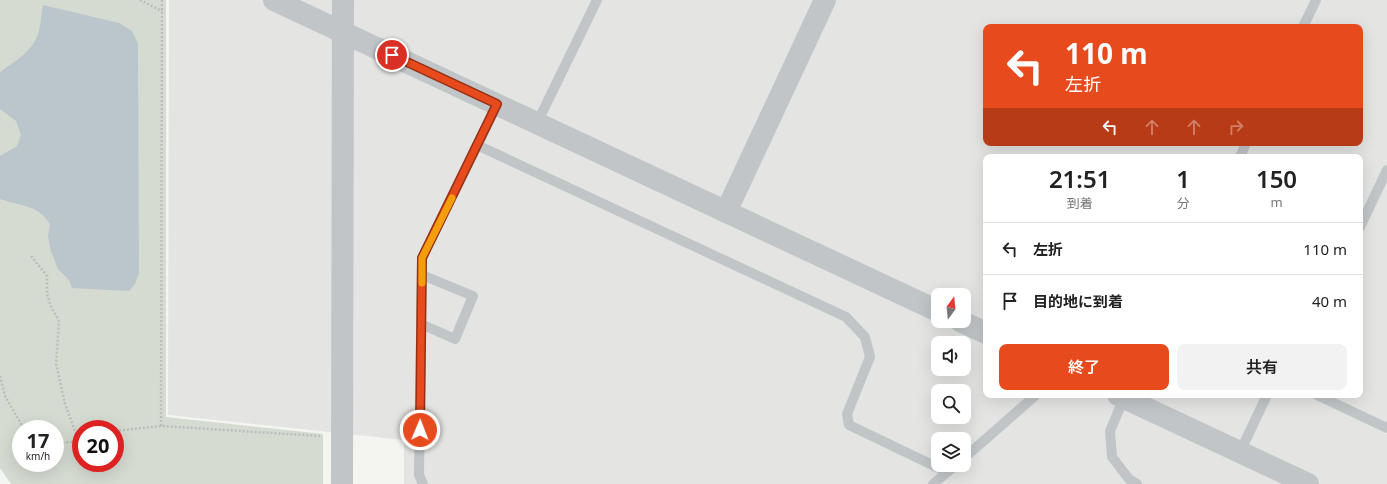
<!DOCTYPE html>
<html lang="ja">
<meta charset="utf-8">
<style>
body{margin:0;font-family:"Noto Sans","Noto Sans JP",sans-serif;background:#f2f2f2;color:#222;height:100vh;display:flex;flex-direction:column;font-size:15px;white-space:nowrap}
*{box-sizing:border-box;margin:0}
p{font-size:13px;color:#767676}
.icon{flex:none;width:22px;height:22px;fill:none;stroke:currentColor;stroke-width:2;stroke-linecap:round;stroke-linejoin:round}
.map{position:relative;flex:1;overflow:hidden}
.drawer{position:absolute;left:983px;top:154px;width:380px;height:244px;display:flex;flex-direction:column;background:#fff;border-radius:8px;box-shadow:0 4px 16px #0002}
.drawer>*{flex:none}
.guide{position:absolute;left:983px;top:24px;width:380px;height:122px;border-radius:8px;box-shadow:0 4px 16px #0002;background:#e74a1d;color:#fff;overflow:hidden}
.needle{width:26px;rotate:15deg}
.buttons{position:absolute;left:931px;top:288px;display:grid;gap:8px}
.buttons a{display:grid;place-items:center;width:40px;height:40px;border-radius:8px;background:#fff;box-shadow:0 4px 16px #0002;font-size:20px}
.speed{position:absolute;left:12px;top:420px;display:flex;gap:8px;font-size:20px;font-weight:700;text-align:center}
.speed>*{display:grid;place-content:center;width:52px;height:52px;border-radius:50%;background:#fff;box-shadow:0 4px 16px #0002;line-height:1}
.speed small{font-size:10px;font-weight:400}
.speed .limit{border:6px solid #d22;background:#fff;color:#111}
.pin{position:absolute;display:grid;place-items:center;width:34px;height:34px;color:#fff;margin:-17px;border:2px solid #fff;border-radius:50%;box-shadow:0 1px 4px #0007}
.me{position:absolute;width:44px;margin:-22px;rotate:1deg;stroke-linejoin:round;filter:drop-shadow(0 0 3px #0008)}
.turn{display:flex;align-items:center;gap:14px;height:84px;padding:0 16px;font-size:18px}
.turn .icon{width:52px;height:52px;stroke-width:2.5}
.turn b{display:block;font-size:28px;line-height:34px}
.lanes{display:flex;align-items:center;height:38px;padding:0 16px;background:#0003;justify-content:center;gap:20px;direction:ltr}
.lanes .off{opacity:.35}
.eta{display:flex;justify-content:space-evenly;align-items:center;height:68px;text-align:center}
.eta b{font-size:24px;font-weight:600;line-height:28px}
.primary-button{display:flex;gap:8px;margin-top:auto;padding:8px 16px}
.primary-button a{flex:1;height:46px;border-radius:8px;background:#e74a1d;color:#fff;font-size:16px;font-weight:600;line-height:46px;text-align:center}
.primary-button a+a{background:#f2f2f2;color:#222}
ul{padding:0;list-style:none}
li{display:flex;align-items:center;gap:12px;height:52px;padding:0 16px;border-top:1px solid #e0e0e0}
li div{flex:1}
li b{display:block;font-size:15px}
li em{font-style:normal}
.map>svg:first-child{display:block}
.built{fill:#e4e5e3;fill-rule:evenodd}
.green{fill:#d5dbd1;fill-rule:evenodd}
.water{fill:#bac6cb}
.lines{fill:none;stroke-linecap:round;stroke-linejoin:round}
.path{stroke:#bbbdbf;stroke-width:2.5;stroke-dasharray:2 2;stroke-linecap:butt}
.service{stroke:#c1c5c8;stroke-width:10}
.tertiary{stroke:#c1c5c8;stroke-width:22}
.route-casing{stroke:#963013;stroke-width:10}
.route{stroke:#e74a1d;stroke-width:7}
.slow{stroke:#f59e0b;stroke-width:7}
</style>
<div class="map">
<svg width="1387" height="484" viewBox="0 0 1387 484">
<rect width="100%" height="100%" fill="#f4f4f0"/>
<!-- built -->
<path class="built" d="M169 0H1387V484H404V440L168 415ZM986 27H1360V143H986ZM986 157H1360V395H986ZM938 295H964V321H938ZM938 343H964V369H938ZM938 391H964V417H938ZM938 439H964V465H938Z"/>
<!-- green -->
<path class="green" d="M0 0H166V417L323 434V484H11L0 468ZM21 429H55V463H21ZM81 429H115V463H81Z"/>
<!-- water -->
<path class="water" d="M43 5 119 23 132 31 138 44 139 273 135 284 129 291 72 288 69 280 58 269 51 251 48 237 50 224C36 203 21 207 0 199V156L17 146 21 135 16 121 0 109V72C15 61 32 52 38 34 41 25 41 14 43 5Z"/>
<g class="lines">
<!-- path -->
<path class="path" d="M140 0 162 11
M31 256 47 276V294L51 307 59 321 56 364 65 404 79 442
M0 376 5 396 24 429
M161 426 162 0
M115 431 161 426 320 436
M55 440 62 443 81 441"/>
<!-- service -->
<path class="service" d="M1303 27 1316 0
M537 123 597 0
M477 145 846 317 865 337 870 357 847 414 849 425 947 472
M1240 157 1246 143
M1360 227 1387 170
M421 324 455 339 473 296 422 275
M1317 395 1387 428
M1124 398 1110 431 1112 457 1129 479 1137 484
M1240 452 1267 395
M964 458 1036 395
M423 484 419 475 422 258 497 105
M933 484 956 465"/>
<!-- tertiary -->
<path class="tertiary" d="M274 0 938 311
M726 212 825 0
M960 321 986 333
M1118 395 1308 484
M342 484 343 0"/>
</g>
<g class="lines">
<defs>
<path id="route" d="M392 55 497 104 422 258 420 430"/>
</defs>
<!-- route casing -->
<use href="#route" class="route-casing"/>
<!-- route -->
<use href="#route" class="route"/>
<!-- slow -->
<path class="slow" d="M422 283V258L452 198"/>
</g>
</svg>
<div class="buttons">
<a><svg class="needle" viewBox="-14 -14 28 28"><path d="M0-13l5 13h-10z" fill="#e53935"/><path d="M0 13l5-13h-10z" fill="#767676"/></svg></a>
<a><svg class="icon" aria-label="sound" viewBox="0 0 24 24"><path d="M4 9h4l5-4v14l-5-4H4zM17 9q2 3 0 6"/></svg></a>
<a><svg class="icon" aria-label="search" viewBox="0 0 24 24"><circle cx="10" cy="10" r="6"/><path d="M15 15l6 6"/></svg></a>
<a><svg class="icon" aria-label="layers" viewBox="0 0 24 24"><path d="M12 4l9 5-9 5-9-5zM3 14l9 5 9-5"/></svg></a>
</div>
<div class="speed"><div>17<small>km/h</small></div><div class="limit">20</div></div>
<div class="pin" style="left:392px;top:55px;background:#d93025"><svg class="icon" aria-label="arrive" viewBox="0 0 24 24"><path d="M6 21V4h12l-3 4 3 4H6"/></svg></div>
<svg class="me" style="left:420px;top:430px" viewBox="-20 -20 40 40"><circle r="17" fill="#e74a1d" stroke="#fff" stroke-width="3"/><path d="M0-11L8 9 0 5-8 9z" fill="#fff"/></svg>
<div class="guide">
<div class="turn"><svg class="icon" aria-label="left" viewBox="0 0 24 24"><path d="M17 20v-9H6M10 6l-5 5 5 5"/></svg><div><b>110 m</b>左折</div></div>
<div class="lanes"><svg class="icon" aria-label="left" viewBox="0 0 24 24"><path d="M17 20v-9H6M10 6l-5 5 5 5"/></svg><svg class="icon off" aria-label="ahead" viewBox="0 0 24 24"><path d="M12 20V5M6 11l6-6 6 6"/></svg><svg class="icon off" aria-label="ahead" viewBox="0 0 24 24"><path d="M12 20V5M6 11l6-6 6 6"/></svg><svg class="icon off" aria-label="right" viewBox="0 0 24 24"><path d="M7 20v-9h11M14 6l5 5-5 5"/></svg></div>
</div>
<section class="drawer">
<div class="eta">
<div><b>21:51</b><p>到着</p></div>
<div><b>1</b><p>分</p></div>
<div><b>150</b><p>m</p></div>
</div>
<ul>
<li><svg class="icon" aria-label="left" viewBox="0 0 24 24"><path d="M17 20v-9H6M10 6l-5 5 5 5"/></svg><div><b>左折</b></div><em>110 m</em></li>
<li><svg class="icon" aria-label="arrive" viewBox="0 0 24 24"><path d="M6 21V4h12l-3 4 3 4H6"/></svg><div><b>目的地に到着</b></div><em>40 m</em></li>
</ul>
<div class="primary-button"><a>終了</a><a>共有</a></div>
</section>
</div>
